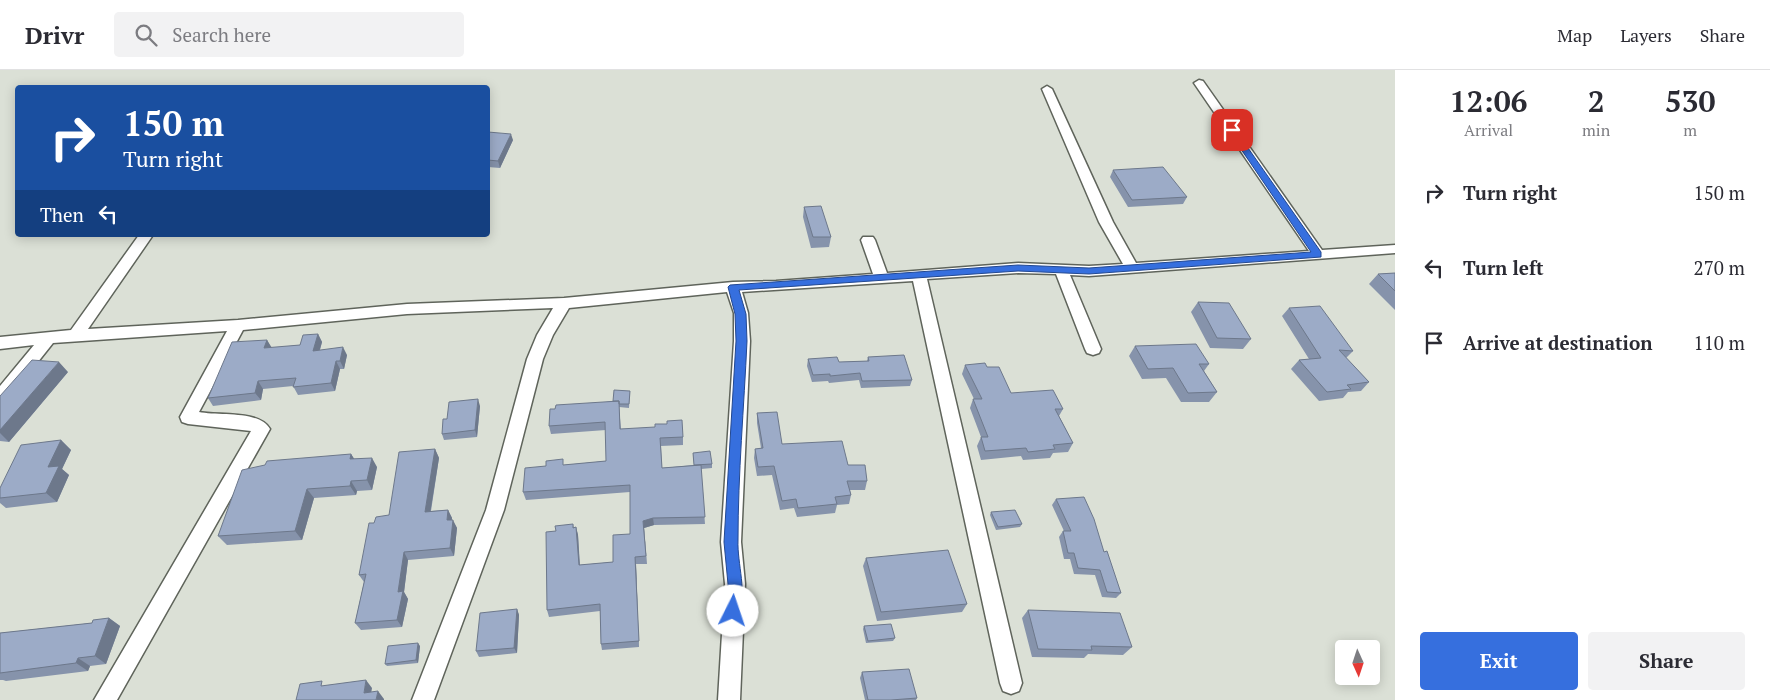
<!DOCTYPE html>
<style>
body{margin:0;font-family:"PT Serif",serif;background:#f2f2f3;color:#2b2b33;height:100vh;display:flex;flex-direction:column;font-size:19px;white-space:nowrap}
*{box-sizing:border-box;margin:0}
p{font-size:16px;color:#7c7c81}
.icon{flex:none;width:28px;height:28px;fill:none;stroke:currentColor;stroke-width:2;stroke-linecap:round;stroke-linejoin:round}
.map{position:relative;flex:1;overflow:hidden}
.drawer{display:flex;flex-direction:column;background:#fff;width:375px}
.drawer>*{flex:none}
.banner{position:absolute;left:15px;top:15px;width:475px;height:152px;border-radius:5px;box-shadow:0 2px 12px #0003;background:#1a4fa0;color:#fff;overflow:hidden}
.needle{width:32px;rotate:177deg}
.buttons{position:absolute;left:1335px;top:570px;display:grid;gap:10px}
.buttons a{display:grid;place-items:center;width:45px;height:45px;border-radius:5px;background:#fff;box-shadow:0 2px 12px #0003;font-size:25px}
.pin{position:absolute;display:grid;place-items:center;width:42px;height:42px;color:#fff;margin:-21px;border-radius:10px;box-shadow:0 2px 8px #0006}
.me{position:absolute;width:55px;margin:-28px;rotate:4deg;stroke-linejoin:round;filter:drop-shadow(0 0 4px #0008)}
.turn{display:flex;align-items:center;gap:18px;height:105px;padding:0 25px;font-size:22px}
.turn .icon{width:65px;height:65px;stroke-width:2.5}
.turn b{display:block;font-size:35px;line-height:42px}
.then{display:flex;align-items:center;height:48px;padding:0 25px;background:#0003;gap:10px;font-size:19px}
.eta{display:flex;justify-content:space-evenly;align-items:center;height:85px;text-align:center}
.eta b{font-size:30px;font-weight:800;line-height:35px}
.action{display:flex;gap:10px;margin-top:auto;padding:10px 25px}
.action a{flex:1;height:58px;border-radius:5px;background:#366fde;color:#fff;font-size:20px;font-weight:800;line-height:58px;text-align:center}
.action a+a{background:#f2f2f3;color:#2b2b33}
ul{padding:0;list-style:none}
li{display:flex;align-items:center;gap:15px;height:75px;padding:0 25px}
li div{flex:1}
li b{display:block;font-size:19px}
li em{font-style:normal}
header{display:flex;align-items:center;gap:30px;box-sizing:border-box;height:70px;padding:0 25px;background:#fff;border-bottom:1px solid #e1e1e2}
header strong{font-size:24px}
nav{display:flex;gap:28px;margin-inline-start:auto;font-size:18px}
.search{width:350px;height:45px;background:#f2f2f3;display:flex;align-items:center;gap:12px;box-sizing:border-box;padding:0 18px;border-radius:5px;color:#7c7c81;font-size:19px}
main{display:flex;flex:1;min-height:0}
.map>svg:first-child{display:block}
.lines{fill:none;stroke-linecap:round;stroke-linejoin:round}
.minor-casing{stroke:#5f645b;stroke-width:3}
.minor{fill:#fff;fill-rule:evenodd}
.wall{fill:#8693ab}
.shaded-wall{fill:#6d788b}
.building{fill:#9cabc7;stroke:#6d788b}
.route{fill:#366fde;stroke:#234890}
</style>
<header>
<strong>Drivr</strong>
<div class="search"><svg class="icon" aria-label="search" viewBox="0 0 24 24"><circle cx="10" cy="10" r="6"/><path d="M15 15l6 6"/></svg>Search here</div>
<nav><a>Map</a><a>Layers</a><a>Share</a></nav>
</header>
<main>
<div class="map">
<svg width="1395" height="630" viewBox="0 0 1395 630">
<rect width="100%" height="100%" fill="#dbe0d6"/>
<g class="lines">
<defs>
<path id="minor" d="M1199 10 1203 11 1322 180 1395 175V183L1089 206 1070 205 1101 279 1099 283 1093 285 1087 283 1085 279 1056 204 1018 203 927 209 1022 613 1019 621 1011 624 1003 621 1000 613 913 211 742 222 748 243 750 271 741 472 745 514 740 630H718L725 514 721 472 734 271V243L727 222 569 238 553 265 543 289 504 440 434 630H412L486 440 527 289 537 265 553 238 407 244 243 260 199 342C218 346 260 340 270 359L117 630H94L251 361 188 354 182 352 180 347 227 261 53 273 6 332 0 334V316L34 275 0 279V267L71 260 139 165H153L88 259 238 250 407 234 564 228 733 212 776 211 873 204 861 170 863 167H873L875 170 887 203 1018 193 1089 196 1123 194 1099 152 1042 19 1047 16 1052 19 1113 152 1136 193 1309 181 1194 13Z"/>
</defs>
<!-- minor casing -->
<use href="#minor" class="minor-casing"/>
<!-- minor -->
<use href="#minor" class="minor"/>
</g>
<!-- wall -->
<path class="wall" d="M488 62 513 70 500 98 488 97Z
M1113 100 1187 127 1183 134 1128 137 1110 107Z
M804 137 831 167 829 177 811 178 803 147Z
M1395 203V240L1369 214 1378 204Z
M1198 232 1251 269 1243 279 1210 278 1191 242Z
M1289 238 1353 281 1346 288 1369 312 1361 321 1348 322 1343 328 1319 331 1291 299 1299 290 1309 289 1282 246Z
M318 264 322 272 320 280 347 285 344 299H340L335 321 298 325 293 316 263 319 261 330 213 336 208 328 267 270 271 278 300 275Z
M1135 276 1209 294 1204 301 1217 322 1209 332H1181L1166 308 1142 309 1129 286Z
M868 287 912 310 910 316 861 318 859 310 829 313 828 311 812 312 807 296 808 289 839 292 867 291Z
M965 295 987 297 1011 323 1063 339 1059 346 1073 373 1068 382 1053 383 1050 388 1023 390 1021 386 981 390 977 376 981 367 970 338 973 329H974L962 304Z
M68 302 9 372 0 371V326Z
M630 321 629 338 619 337 621 359 683 367V375L661 376 662 398 694 395 693 383 712 394V398L701 399 705 454 654 455 644 458 647 494H636L639 577 602 580 601 574 600 541 549 547 547 540 556 461 573 454 574 458 576 457 578 465 580 495 613 492 630 464V422L526 430 523 422 564 395 606 391V360L551 364 549 356 555 339 613 331Z
M480 336 477 367 444 370 442 364 447 349Z
M757 343 782 374 848 395 867 411 865 420H850L851 425 849 434 837 435 835 443 797 447 794 438 780 440 772 405 757 406 754 388 755 379 761 378 757 353Z
M61 370 71 380 62 399 69 405 57 432 6 438 0 433V418Z
M435 379 439 388 431 441 448 440 452 448V450L457 458 454 486 408 490 404 522 408 529 402 557 361 560 355 553 364 512 359 505 389 445Z
M351 384 354 389 377 397 372 420 357 421 356 425 314 428 302 470 227 475 218 466Z
M1056 429 1104 482 1121 523 1116 528 1102 527 1095 505 1074 504 1070 489H1064L1059 467 1063 461H1064L1052 435Z
M991 442 1022 454 1020 457 996 460 990 445Z
M866 488 967 534 962 542 877 551 863 496Z
M517 539 519 545 517 583 479 587 476 581Z
M1028 540 1132 577 1123 585 1088 584 1084 588 1032 587 1022 548Z
M109 548 120 556 106 594 90 596 88 601 6 611 3 610H0V563L92 553Z
M864 556 895 568 893 571 866 573 863 559Z
M420 576 418 593 387 596 385 594Z
M862 602 917 628 916 630H865L860 608Z"/>
<!-- shaded-wall -->
<path class="shaded-wall" d="M511 64 513 70 500 98 498 91Z
M318 264 322 272 317 289 313 281Z
M267 270 272 278H264Z
M343 277 347 285 344 299 340 291Z
M336 291 340 299 335 321 331 313Z
M59 292 68 302 9 372 0 363V360Z
M258 311 263 319 261 330 255 323Z
M478 329 480 336 477 367 475 360Z
M61 370 71 380 62 399 69 405 57 432 46 423 48 397Z
M435 379 439 388 429 450 425 442Z
M351 384 357 393 350 389Z
M372 388 377 397 372 420 367 410Z
M351 411 357 421 356 425 350 416Z
M307 419 314 428 302 470 295 461Z
M448 440 452 448 450 458 447 450Z
M653 448 654 455 644 458 647 494 643 451Z
M453 450 457 458 454 486 450 478Z
M576 457 578 465 580 502 579 495Z
M404 482 408 490 404 522 408 529 402 557 397 550 398 522Z
M635 487 636 494 639 577V571Z
M517 539 519 545 517 583 514 578Z
M109 548 120 556 106 594 95 586Z
M418 573 420 576 418 593 416 590Z
M78 588 90 596 88 601 76 593Z
M366 610 372 618 370 630 364 623Z
M378 621 384 629V630H376Z"/>
<!-- building -->
<path class="building" d="M488 62 511 64 498 91 488 90Z
M1163 97 1187 127 1132 130 1113 100Z
M821 136 831 167H813L804 137Z
M1395 203V221L1378 204Z
M1198 232 1229 233 1251 269 1217 268Z
M1320 236 1353 281 1339 280 1369 312 1347 315 1351 319 1327 322 1299 290 1321 288 1289 238Z
M318 264 313 281 343 277 340 291H336L331 313 293 317 296 308 258 311 255 323 208 328 232 272 267 270 264 278 300 275 303 265Z
M1196 274 1209 294H1199L1217 322 1188 323 1173 298 1148 299 1135 276Z
M904 285 912 310 862 311 860 303 830 306V304L813 305 808 289 837 287 839 292 869 291 868 287Z
M32 290 59 292 0 360V326Z
M985 293 987 297H999L1011 323 1053 320 1063 339H1055L1073 373 1053 375 1055 379 1028 382 1026 378 985 381 981 367H988L973 329H982L965 295Z
M614 320 630 321 629 334H619V331H613Z
M478 329 475 360 442 364 443 349H447L449 332Z
M619 331 620 359 655 357V354H667V351L682 350 683 367 660 368 662 398 701 395 705 447 653 448 643 451 646 486 635 487 639 571 601 574 600 534 547 540 546 462 556 461 555 456 573 454V458L576 457 579 495 613 492V465L630 464V415L523 422 525 398 546 396V391L563 389V395L606 391 605 352 549 356 550 339H555L556 335Z
M777 342 782 374 842 371 848 395H865L867 411H847L851 425 835 427 837 434 798 438 796 429 782 431 774 396 758 397 755 379 763 378 757 343Z
M61 370 48 397 59 396 46 423 0 428V418L21 375Z
M435 379 425 442 448 440 447 450H453L450 478 404 482 398 522 403 521 397 550 355 553 366 504 359 505 369 453H374L376 447 389 445 399 382Z
M710 381 712 394 694 395 693 383Z
M351 384 350 389 372 388 367 410 351 411 350 416 307 419 295 461 218 466 242 400 265 395 267 391Z
M1084 427 1094 449 1104 482 1107 481 1121 523 1107 522 1100 500 1078 498 1074 483H1068L1063 461H1071L1056 429Z
M1015 440 1022 454 998 457 991 442Z
M948 480 967 534 881 542 866 488Z
M517 539 514 578 476 581 480 543Z
M1028 540 1120 543 1132 577 1091 576 1092 580 1038 579Z
M109 548 95 586 78 588 76 593 0 603V563L92 553 93 550Z
M891 554 895 568 868 571 864 556Z
M418 573 416 590 385 594 388 576Z
M909 599 917 628 891 630H868L862 602Z
M366 610 364 623 378 621 376 630H296L300 614 322 611 321 616Z"/>
<!-- route -->
<path class="route" d="M1232 57 1234 58 1321 182V187L1089 204 1018 201 739 220 746 244 747 271C744 337 738 404 738 470 737 494 748 523 738 546L733 548 728 546 726 541 728 514 724 472 736 271 735 244 728 217 730 215 1018 195 1089 198 1311 182 1228 60Z"/>
</svg>
<div class="buttons">
<a><svg class="needle" viewBox="-14 -14 28 28"><path d="M0-13l5 13h-10z" fill="#e53935"/><path d="M0 13l5-13h-10z" fill="#7c7c81"/></svg></a>
</div>
<div class="pin" style="left:1232px;top:60px;background:#d93025"><svg class="icon" aria-label="arrive" viewBox="0 0 24 24"><path d="M6 21V4h12l-3 4 3 4H6"/></svg></div>
<svg class="me" style="left:733px;top:541px" viewBox="-20 -20 40 40"><circle r="19" fill="#fff"/><path d="M0-13L10 11 0 6-10 11z" fill="#366fde"/></svg>
<div class="banner">
<div class="turn"><svg class="icon" aria-label="right" viewBox="0 0 24 24"><path d="M7 20v-9h11M14 6l5 5-5 5"/></svg><div><b>150 m</b>Turn right</div></div>
<div class="then">Then<svg class="icon" aria-label="left" viewBox="0 0 24 24"><path d="M17 20v-9H6M10 6l-5 5 5 5"/></svg></div>
</div>
</div>
<section class="drawer">
<div class="eta">
<div><b>12:06</b><p>Arrival</p></div>
<div><b>2</b><p>min</p></div>
<div><b>530</b><p>m</p></div>
</div>
<ul>
<li><svg class="icon" aria-label="right" viewBox="0 0 24 24"><path d="M7 20v-9h11M14 6l5 5-5 5"/></svg><div><b>Turn right</b></div><em>150 m</em></li>
<li><svg class="icon" aria-label="left" viewBox="0 0 24 24"><path d="M17 20v-9H6M10 6l-5 5 5 5"/></svg><div><b>Turn left</b></div><em>270 m</em></li>
<li><svg class="icon" aria-label="arrive" viewBox="0 0 24 24"><path d="M6 21V4h12l-3 4 3 4H6"/></svg><div><b>Arrive at destination</b></div><em>110 m</em></li>
</ul>
<div class="action"><a>Exit</a><a>Share</a></div>
</section>
</main>
